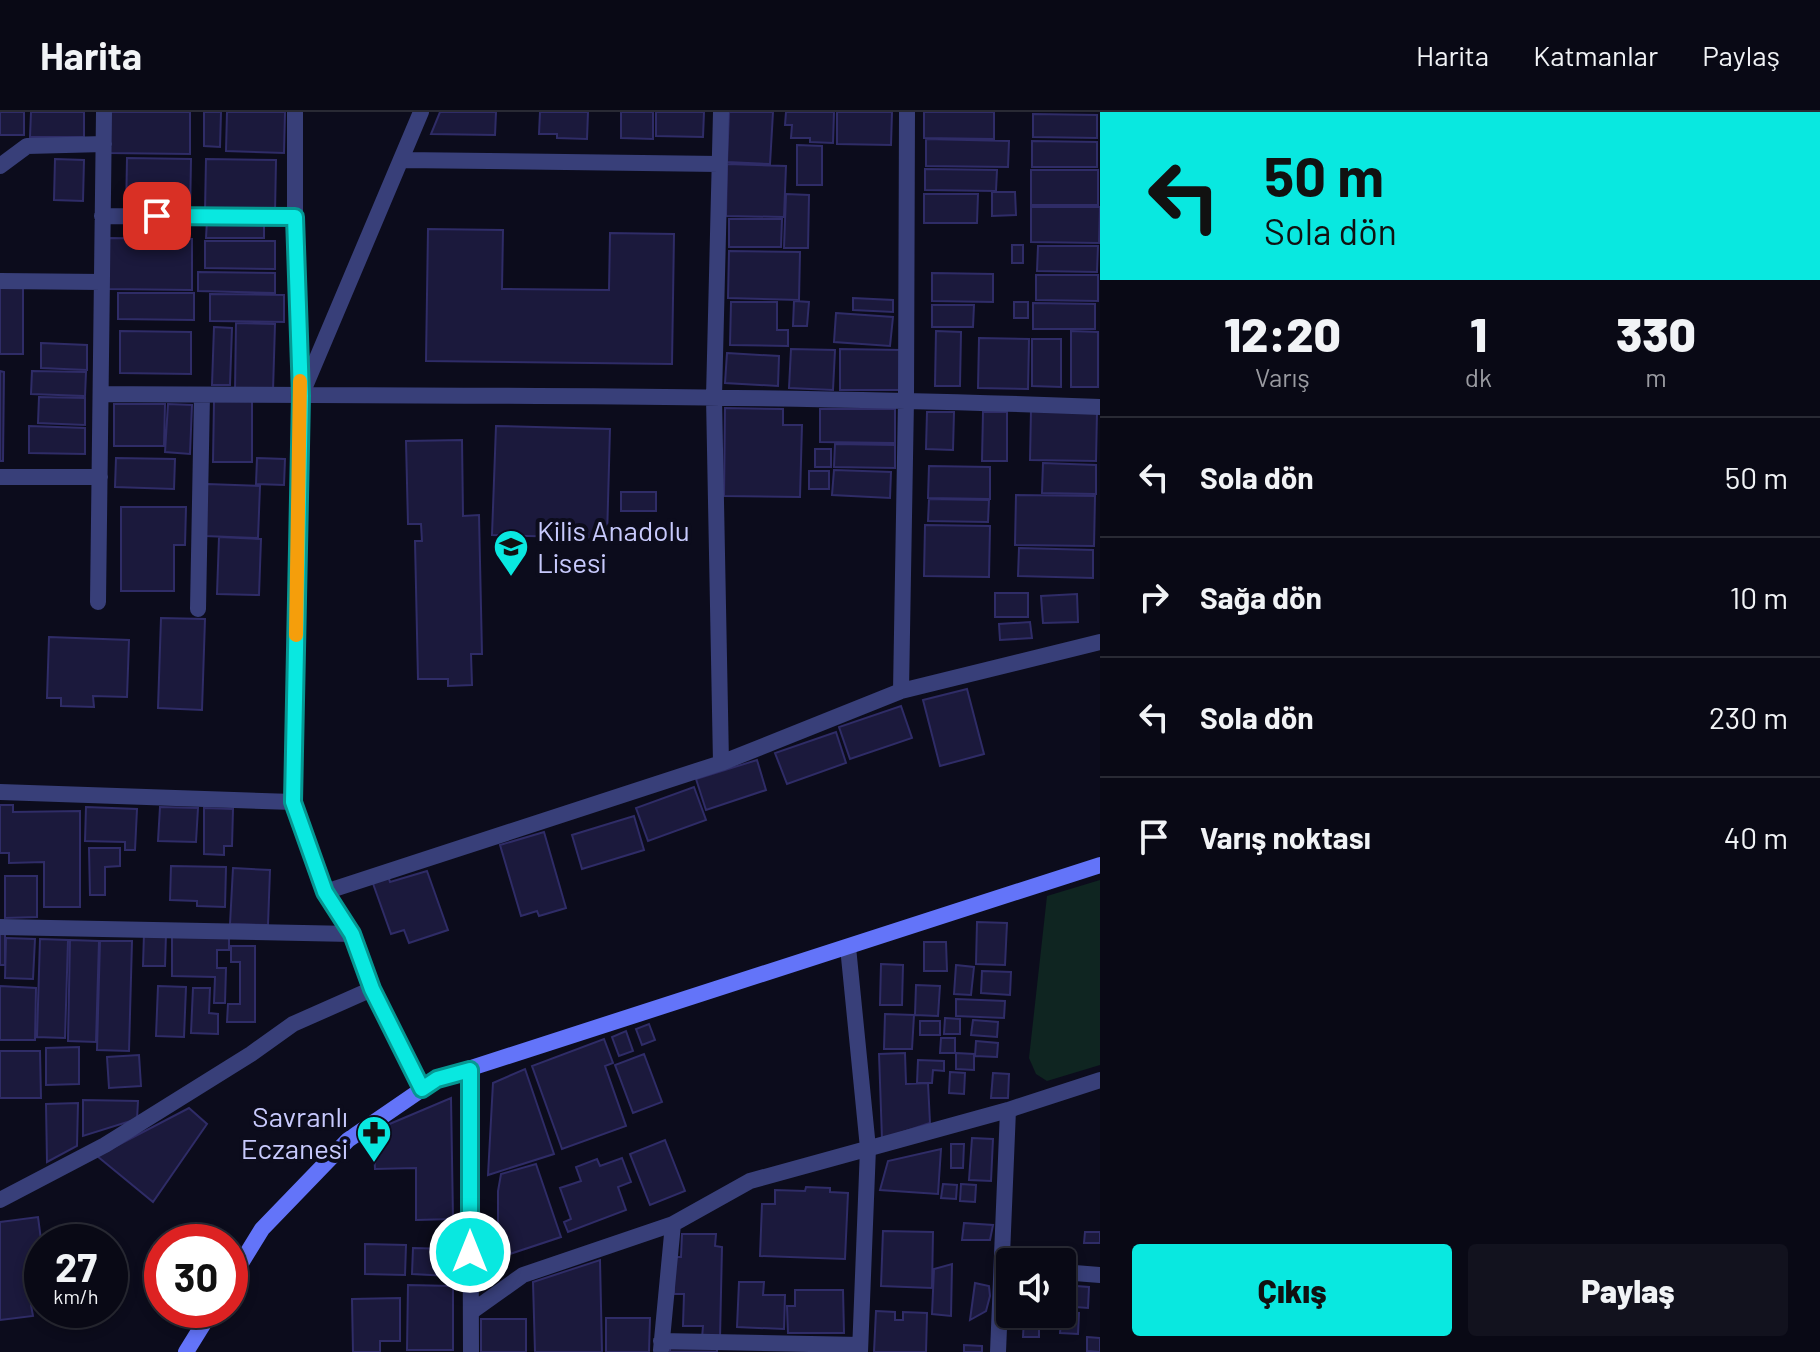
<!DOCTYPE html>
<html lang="tr">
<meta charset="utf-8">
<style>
body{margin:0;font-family:Barlow,sans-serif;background:#12121e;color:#f1f3f6;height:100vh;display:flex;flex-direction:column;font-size:30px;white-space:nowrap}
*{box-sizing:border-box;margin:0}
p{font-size:26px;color:#999aa0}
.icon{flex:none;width:44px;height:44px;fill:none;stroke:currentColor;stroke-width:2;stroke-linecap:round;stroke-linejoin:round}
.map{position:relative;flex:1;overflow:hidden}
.sheet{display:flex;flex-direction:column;background:#090915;width:720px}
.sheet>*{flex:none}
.guide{background:#09e8e0;color:#111;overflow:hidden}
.controls{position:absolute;left:996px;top:1136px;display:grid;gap:16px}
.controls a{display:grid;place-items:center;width:80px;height:80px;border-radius:8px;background:#090915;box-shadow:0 4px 12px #0003,0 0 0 2px #292a34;font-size:40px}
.speed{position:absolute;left:24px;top:1112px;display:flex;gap:16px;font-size:40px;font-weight:700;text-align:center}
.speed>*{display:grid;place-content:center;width:104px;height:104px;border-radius:50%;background:#090915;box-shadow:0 4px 12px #0003,0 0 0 2px #292a34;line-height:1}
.speed small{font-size:20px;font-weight:400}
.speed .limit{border:12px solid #d22;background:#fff;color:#111}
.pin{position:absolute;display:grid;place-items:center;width:68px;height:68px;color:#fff;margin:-34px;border-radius:16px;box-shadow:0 4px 12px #0006}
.me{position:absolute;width:88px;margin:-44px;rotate:0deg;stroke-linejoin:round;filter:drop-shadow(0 0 6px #0008)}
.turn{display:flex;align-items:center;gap:28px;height:168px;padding:0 32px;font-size:36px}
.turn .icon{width:104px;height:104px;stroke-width:2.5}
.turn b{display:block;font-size:56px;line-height:68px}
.eta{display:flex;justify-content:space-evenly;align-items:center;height:136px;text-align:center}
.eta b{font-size:48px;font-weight:800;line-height:56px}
.button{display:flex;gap:16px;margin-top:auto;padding:16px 32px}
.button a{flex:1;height:92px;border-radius:8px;background:#09e8e0;color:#111;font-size:32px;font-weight:800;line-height:92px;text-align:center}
.button a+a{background:#12121e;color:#f1f3f6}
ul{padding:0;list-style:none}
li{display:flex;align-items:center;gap:24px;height:120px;padding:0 32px;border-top:2px solid #292a34}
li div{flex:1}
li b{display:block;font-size:30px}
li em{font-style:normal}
header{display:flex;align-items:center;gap:48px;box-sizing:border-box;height:112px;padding:0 40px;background:#090915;border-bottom:2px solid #292a34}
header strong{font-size:38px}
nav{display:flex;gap:44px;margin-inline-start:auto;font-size:28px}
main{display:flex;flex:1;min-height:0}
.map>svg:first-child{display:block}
.green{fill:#0f2521}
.building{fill:#1b193c;stroke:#2f2c67;stroke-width:2}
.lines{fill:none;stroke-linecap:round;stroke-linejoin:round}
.street{stroke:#383f79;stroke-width:16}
.secondary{stroke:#6374f9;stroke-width:16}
.route-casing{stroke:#069792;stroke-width:20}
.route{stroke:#09e8e0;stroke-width:14}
.slow{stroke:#f59e0b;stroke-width:14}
.labels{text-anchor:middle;stroke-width:8;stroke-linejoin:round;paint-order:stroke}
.poi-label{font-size:28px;fill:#c8cafd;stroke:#0c0c1c;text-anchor:start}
</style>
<header>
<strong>Harita</strong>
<nav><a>Harita</a><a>Katmanlar</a><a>Paylaş</a></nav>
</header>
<main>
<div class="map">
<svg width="1100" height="1240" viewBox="0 0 1100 1240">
<rect width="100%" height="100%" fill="#0c0c1c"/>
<!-- green -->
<path class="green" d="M1100 768V953L1047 969 1036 962 1029 946 1047 784Z"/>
<!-- building -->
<path class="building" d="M0 0H24V23H0Z
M31 0H84V25H30Z
M110 0H190V42L109 41Z
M204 0H221L220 35 204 34Z
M227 0H285L284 41 226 39Z
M440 0H496L495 23 431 22Z
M540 0H588L587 27 557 26V22H539Z
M621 0H653V27L621 26Z
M656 0H704L703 25 656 24Z
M729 0H773L770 52 727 50Z
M786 0H834L833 31 810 30V26H791L792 13H785Z
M837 0H892L891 33 837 32Z
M924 0H994V27L924 26Z
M1033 2 1097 3V26L1033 25Z
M926 27 1009 29 1008 55 926 54Z
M1032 29 1097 30V55H1032Z
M797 33 822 34V73H797Z
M127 46 191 47 190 104 126 103Z
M55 47 84 48 83 89 54 88Z
M206 47 276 48 275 101 205 100Z
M727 52 786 54 784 105 726 104Z
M925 57 997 58 996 79 925 78Z
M1031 58H1098V93H1031Z
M992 80H1015L1016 103 992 104Z
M786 82 809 83 808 136H784Z
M924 82H978L977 111H924Z
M1031 95H1100L1099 131 1031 130Z
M729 107H782L781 135H729Z
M207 108H264V126H206Z
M428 117 503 118 502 177 609 178 610 121 674 122 672 252 426 249Z
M108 126 192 127V178L108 177Z
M205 129H275V157L205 156Z
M1012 133H1023V151H1012Z
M1038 134H1098L1097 160 1037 159Z
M729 139 800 140 799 188 728 186Z
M198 160 275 161V181L198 179Z
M932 161 993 162V190L932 189Z
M1036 163H1098V189L1036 188Z
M0 176H23V242H0Z
M118 181H194V208L118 207Z
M210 182 284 183V210L210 209Z
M853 186 893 188V200L853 198Z
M794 189 809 190 807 214H793Z
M731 190H777V218H788V234L730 233Z
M1014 190H1028V206H1014Z
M1033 191 1095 192V217H1033Z
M932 193H974L973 215H932Z
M836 201 893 205 890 234 834 230Z
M236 211 275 212 273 279 235 278Z
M214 215 232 216 230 273H212Z
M120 219 191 220V262L120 261Z
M936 219 961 220 960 274H935Z
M1071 219 1098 220V275H1071Z
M979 226 1029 227 1028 277 978 276Z
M1032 227H1061V275L1032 274Z
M41 231 87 233V258L41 256Z
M791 237 835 238 833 278 789 276Z
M840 237 901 238 900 278H840Z
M727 241 779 244 778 274 725 271Z
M0 259 4 260 3 349H0Z
M32 259 86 260 85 284 31 282Z
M39 285 85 286V313L38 311Z
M214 289H252V350H213Z
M114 292H165L164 334H114Z
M168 292 192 293 190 342 165 340Z
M725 296 783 297V313H802L800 385 724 384Z
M820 297H895V331L820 330Z
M1031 298 1097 299 1096 349 1030 348Z
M927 300H954L953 338 926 337Z
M983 300H1007V349H982Z
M29 314 85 316V342L29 341Z
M496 314 610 317 607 426 492 423Z
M462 328 463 404 479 403 482 542H471L472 573 448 574V567H418L415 429H422L421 412H408L406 329Z
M835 332 895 333V356L834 355Z
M815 337H831V355H815Z
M116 346 175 347 174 377 115 375Z
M257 346 285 347 284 373 256 372Z
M1043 351 1096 353V382L1042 381Z
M929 354 990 355V387L928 386Z
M834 358 891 360 890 386 832 383Z
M809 359H829V377H809Z
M207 372 260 374 258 426 205 424Z
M621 380H656V399H621Z
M1016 383 1095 384 1094 434 1015 433Z
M929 387 989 388 988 410 928 409Z
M121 395H186L185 433H174V479H121Z
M925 413 990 414 989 465 924 464Z
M219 425 261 427 259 483 217 482Z
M1019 436 1093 438V466L1018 464Z
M995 481H1028V505H995Z
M1077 482 1078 510 1043 511 1041 484Z
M161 506 205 507 202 598 158 596Z
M1030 510 1032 526 1000 528 999 512Z
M49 525 129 528 127 585 93 584 94 595 61 594V586H47Z
M967 577 984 642 940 654 923 588Z
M901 594 912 626 850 647 839 615Z
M836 620 846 651 787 672 775 641Z
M757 648 766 678 706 698 696 667Z
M694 675 706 708 648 729 636 696Z
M0 693H13V700L80 699V795H44V750L9 751V741H0Z
M86 695 137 697 135 738H125V730L85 729Z
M160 695 198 696 196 730 158 729Z
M204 696 233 697 232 734H224V743L204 742Z
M634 704 644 738 582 757 572 723Z
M544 720 566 796 539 804 537 799 521 804 500 733Z
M89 736H120V754L105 755V783H90Z
M171 754 226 755 225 795 197 794V789L170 788Z
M233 756 270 758 268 813 230 812Z
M427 759 448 818 409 831 404 818 391 822 371 766 387 761 390 770Z
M5 764H37V805L5 806Z
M977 810 1007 811 1005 853 976 852Z
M0 821H5V853H0Z
M144 821 166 822 165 854H143Z
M172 824 229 825V838H217V856H226L225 891H214L215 865 172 864Z
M6 826 35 827 33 867 5 866Z
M40 827 68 828 65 926 37 925Z
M70 828 99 829 96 930 68 929Z
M100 829H132L129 939 97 938Z
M924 830H946L947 859H924Z
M231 834H255V910H227L228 892H240V850H231Z
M881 852 903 853 902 893H880Z
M956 853 974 855 971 883 954 882Z
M982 859 1011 860 1010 883 981 881Z
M916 873 940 874 938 904 915 903Z
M0 874 36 876 35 928H0Z
M158 874 186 875 184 925 156 924Z
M193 876H210L209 901 218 902V922L191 921Z
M956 887 1005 889 1004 906 956 904Z
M885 902 914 903 912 937H884Z
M945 906 960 907V922H944Z
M973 908 998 910 997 925 971 923Z
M920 909H940V923H920Z
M649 912 655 928 642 933 636 917Z
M626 919 633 939 619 944 612 925Z
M941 926H955V941H940Z
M604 927 613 951 605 954 626 1014 562 1037 532 954Z
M976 929 998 931 997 945 975 944Z
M79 935V972L46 973V936Z
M0 939H40L41 986H0Z
M905 941 906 972 928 971 930 1011 882 1027 879 942Z
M956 941 974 942V958L956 957Z
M644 942 662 990 633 1001 615 953Z
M139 943 141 974 109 976 107 945Z
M918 948 944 949V959L933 958 932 971H917Z
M525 957 554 1042 488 1063 493 971Z
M950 960 965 961 964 982 949 981Z
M993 961 1009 962 1008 986H991Z
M451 986 453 1107 416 1108V1056L375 1057 373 1019Z
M83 988 138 989 137 1007 83 1024Z
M78 991 77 1034 47 1050 46 992Z
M189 996 207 1012 153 1090 97 1044Z
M972 1026 993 1027 991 1069 969 1068Z
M665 1028 685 1079 650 1093 630 1042Z
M951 1032H964L963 1056H951Z
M941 1037 938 1082 880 1078 888 1049Z
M622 1046 631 1070 618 1075 626 1098 568 1120 564 1110 571 1107 560 1076 581 1069 576 1055 597 1047 600 1054Z
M536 1052 561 1125 504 1144 498 1142V1079L501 1062Z
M943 1072 957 1073 956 1087 941 1086Z
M961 1072 976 1073 975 1090 960 1089Z
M806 1075 830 1076V1080L848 1081 845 1147 760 1144 762 1092H775V1078L805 1079Z
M38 1105 42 1135V1191L31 1193 33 1204 0 1208V1110Z
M964 1111 993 1113 990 1128H962Z
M883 1119 933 1120 932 1176 881 1174Z
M1085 1120H1100V1131H1084Z
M682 1122H716L715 1134 722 1135 720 1226H702L703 1214H683L684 1182H674V1145H681Z
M365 1132 406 1133 405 1163 365 1162Z
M413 1136 450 1137 449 1164 412 1162Z
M600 1148 602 1240H535L533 1170Z
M952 1152 951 1204 932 1202 934 1157Z
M739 1170H764L763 1183H785L784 1217 737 1215Z
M975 1171 989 1174 990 1184 986 1199 970 1208Z
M408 1173 453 1174V1238H407Z
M1062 1173 1089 1175 1088 1196 1062 1194Z
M795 1178H843L844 1221H788L787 1194H795Z
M400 1186V1229H380V1240H353L352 1187Z
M876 1199 895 1200V1208H903V1200L927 1201 926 1240H874Z
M1062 1200 1079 1201 1078 1222 1060 1221Z
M606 1206H650L649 1240H606Z
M481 1207H526V1240H481Z
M1024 1207 1039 1208V1225H1023Z
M1087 1225 1100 1226V1240L1087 1239Z
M964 1233 982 1234V1240H964Z
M670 1235 717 1236V1240H670Z"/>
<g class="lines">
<!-- street -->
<path class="street" d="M295 0V105L300 278
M421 0 301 284 293 690 325 780 352 822 372 877 422 977
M721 0 714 285 721 651
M403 48 719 52
M0 54 27 34 104 32
M102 104 295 105
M0 169 102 170
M102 282C435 284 767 282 1100 295
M0 365H100
M98 490 104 0
M198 497 202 283
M901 579 906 288 907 0
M0 680 293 690
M325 780 721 651 901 579 1100 530
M0 815 352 822
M848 835 868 1036 860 1240
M470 958 471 1240
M0 1088 105 1033 251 942 293 912 372 877
M1062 1160 1100 1163
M471 1200 523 1163 673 1112 750 1069 1008 998 1100 968
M661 1229 860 1233
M661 1238 673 1112
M998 1240 1008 998"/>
<!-- secondary -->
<path class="secondary" d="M230 1169 262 1117 348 1028 437 967 1100 753
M186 1240 212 1198"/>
</g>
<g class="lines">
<defs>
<path id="route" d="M157 104 295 105 301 284 293 690 325 780 352 822 372 877 422 977 437 967 470 958V1140"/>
</defs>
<!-- route casing -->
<use href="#route" class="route-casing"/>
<!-- route -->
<use href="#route" class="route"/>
<!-- slow -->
<path class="slow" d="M296 523 300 269"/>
</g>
<!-- icons -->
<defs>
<symbol id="school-pin" viewBox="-11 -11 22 30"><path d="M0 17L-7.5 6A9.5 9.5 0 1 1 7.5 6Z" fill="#09e8e0" stroke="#0c0c1c"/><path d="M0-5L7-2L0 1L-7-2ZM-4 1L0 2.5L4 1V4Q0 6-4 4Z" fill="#111"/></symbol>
<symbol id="pharmacy-pin" viewBox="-11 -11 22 30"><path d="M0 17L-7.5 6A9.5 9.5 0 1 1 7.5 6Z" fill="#09e8e0" stroke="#0c0c1c"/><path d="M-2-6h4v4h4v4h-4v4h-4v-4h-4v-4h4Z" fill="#111"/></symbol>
</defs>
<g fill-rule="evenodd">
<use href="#school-pin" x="491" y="415" width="40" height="54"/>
<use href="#pharmacy-pin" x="354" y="1001" width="40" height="54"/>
</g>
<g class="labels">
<!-- poi labels -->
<g class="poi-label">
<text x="537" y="429">Kilis Anadolu<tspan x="537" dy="32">Lisesi</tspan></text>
<text x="348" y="1015" text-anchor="end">Savranlı<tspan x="348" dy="32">Eczanesi</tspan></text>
</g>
</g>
</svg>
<div class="controls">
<a><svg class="icon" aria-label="sound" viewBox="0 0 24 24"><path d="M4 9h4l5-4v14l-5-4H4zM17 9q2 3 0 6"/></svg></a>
</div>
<div class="speed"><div>27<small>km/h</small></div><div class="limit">30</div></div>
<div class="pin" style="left:157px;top:104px;background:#d93025"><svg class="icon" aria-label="arrive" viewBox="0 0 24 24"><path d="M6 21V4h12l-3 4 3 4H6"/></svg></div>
<svg class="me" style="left:470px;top:1140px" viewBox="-20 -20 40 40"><circle r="17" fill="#09e8e0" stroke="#fff" stroke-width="3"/><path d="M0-11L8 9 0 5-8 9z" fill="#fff"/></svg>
</div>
<section class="sheet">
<div class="guide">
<div class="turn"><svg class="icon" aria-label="left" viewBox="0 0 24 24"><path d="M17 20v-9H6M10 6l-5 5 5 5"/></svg><div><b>50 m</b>Sola dön</div></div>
</div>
<div class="eta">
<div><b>12:20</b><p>Varış</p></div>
<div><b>1</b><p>dk</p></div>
<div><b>330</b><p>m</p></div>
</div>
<ul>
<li><svg class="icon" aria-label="left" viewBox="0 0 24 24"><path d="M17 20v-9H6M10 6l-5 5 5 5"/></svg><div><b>Sola dön</b></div><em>50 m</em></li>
<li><svg class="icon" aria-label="right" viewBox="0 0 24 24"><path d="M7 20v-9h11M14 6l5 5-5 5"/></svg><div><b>Sağa dön</b></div><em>10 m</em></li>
<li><svg class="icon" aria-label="left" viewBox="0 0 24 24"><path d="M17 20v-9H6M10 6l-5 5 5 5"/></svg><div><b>Sola dön</b></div><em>230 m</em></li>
<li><svg class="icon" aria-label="arrive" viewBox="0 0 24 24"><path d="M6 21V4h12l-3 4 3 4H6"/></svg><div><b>Varış noktası</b></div><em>40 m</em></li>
</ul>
<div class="button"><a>Çıkış</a><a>Paylaş</a></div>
</section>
</main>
